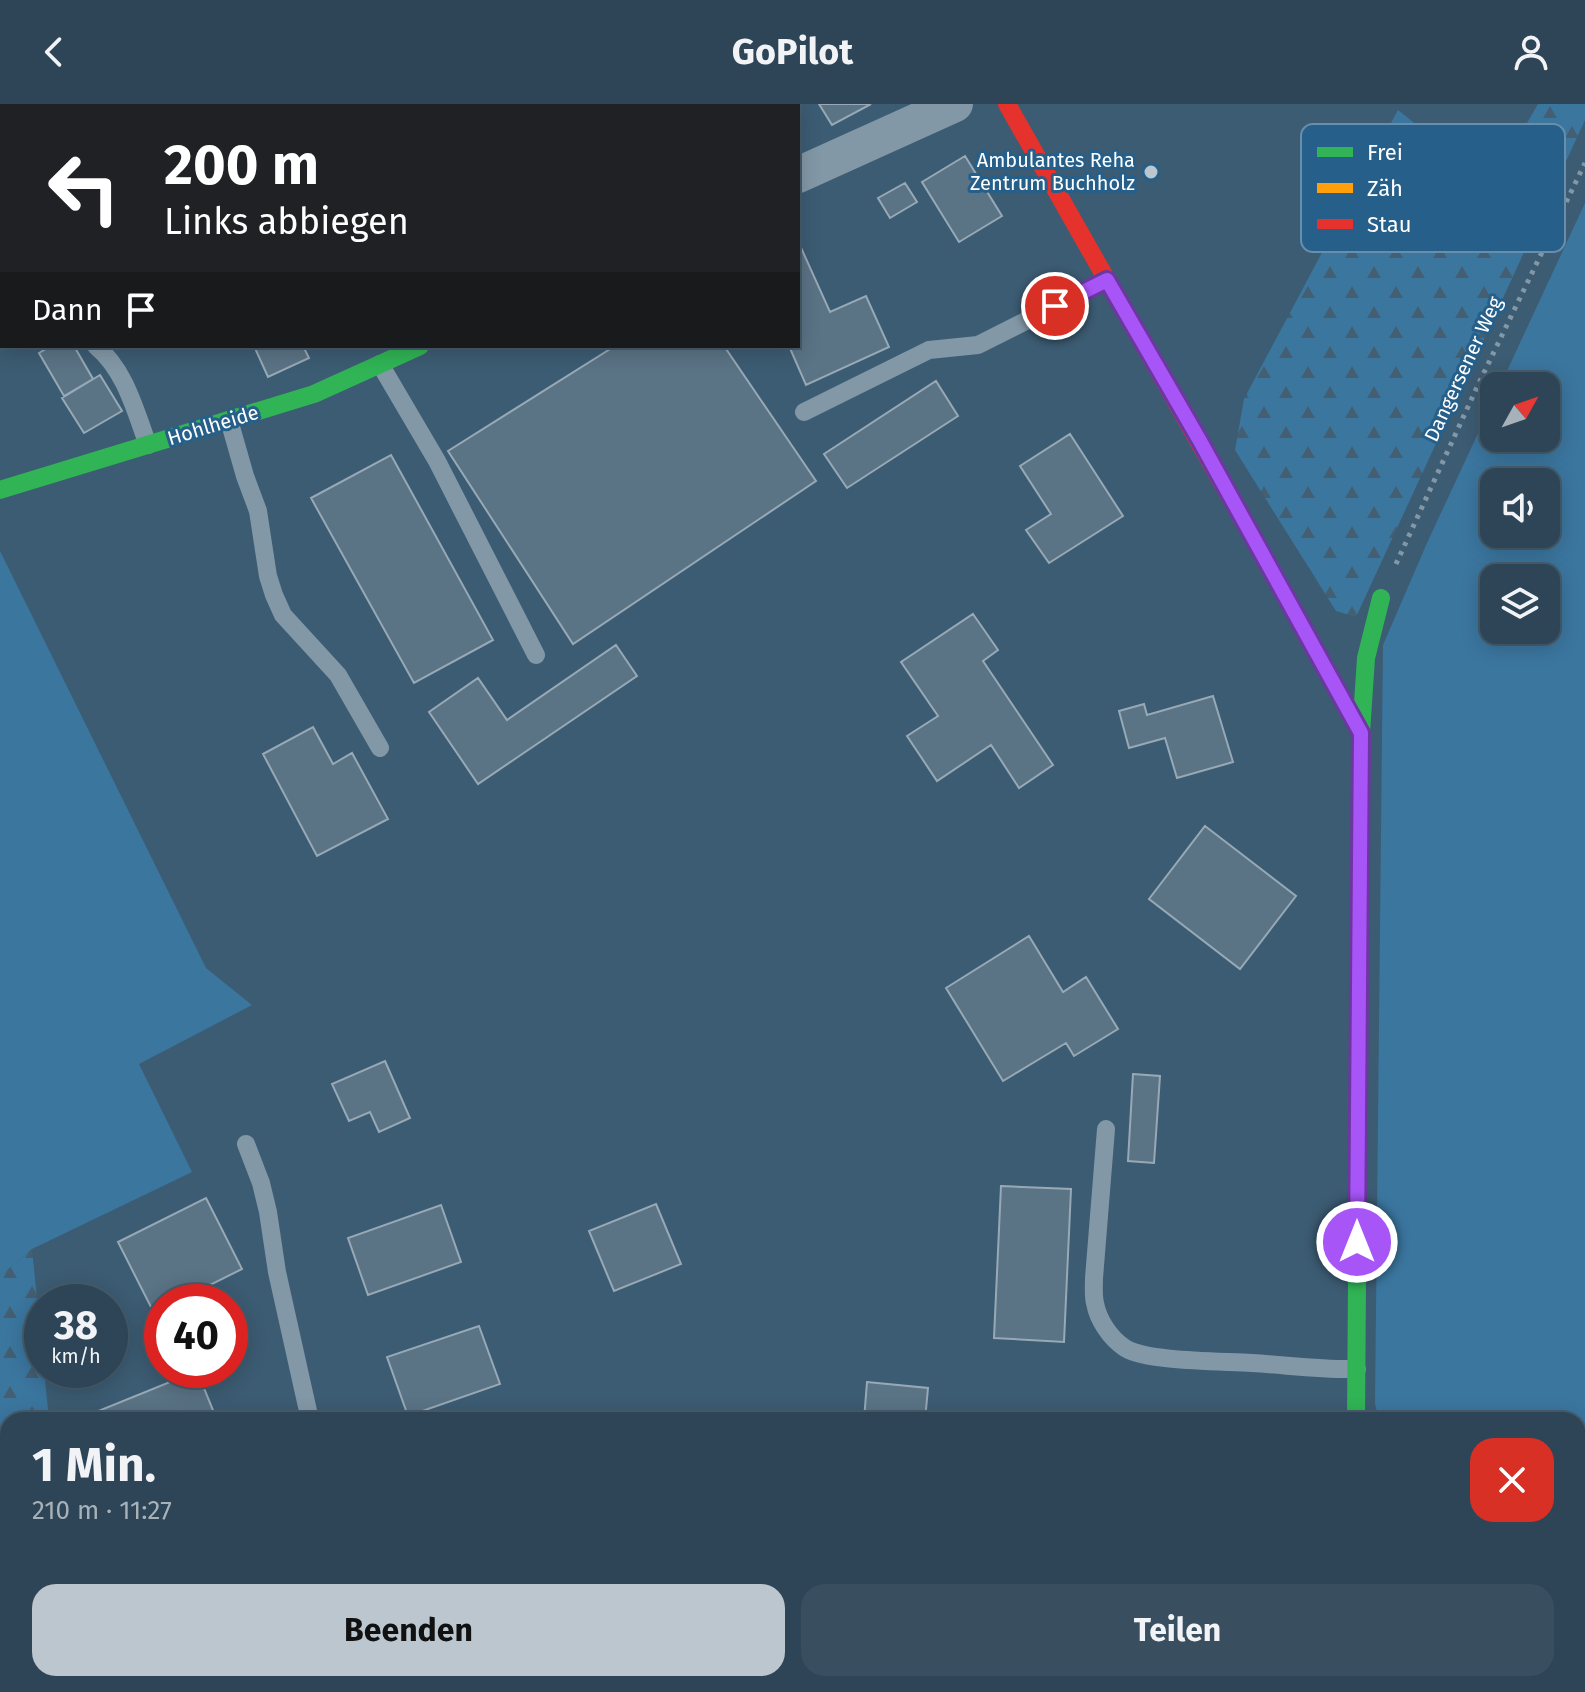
<!DOCTYPE html>
<html lang="de">
<meta charset="utf-8">
<style>
body{margin:0;font-family:"Fira Sans",sans-serif;background:#394f60;color:#f1f3f6;height:100vh;display:flex;flex-direction:column;font-size:30px;white-space:nowrap}
*{box-sizing:border-box;margin:0}
p{font-size:26px;color:#a7b1b9}
.icon{flex:none;width:44px;height:44px;fill:none;stroke:currentColor;stroke-width:2;stroke-linecap:round;stroke-linejoin:round}
.map{position:relative;flex:1;overflow:hidden}
.side{position:absolute;left:0px;top:1308px;width:1586px;height:280px;display:flex;flex-direction:column;background:#2d4556;border-radius:24px 24px 0 0;box-shadow:0 4px 20px #0003,0 0 0 2px #485d6c}
.side>*{flex:none}
.hud{position:absolute;left:0px;top:0px;width:800px;height:244px;box-shadow:0 4px 20px #0003,0 0 0 2px #485d6c;background:#202124;color:#fff;overflow:hidden}
.needle{width:52px;rotate:50deg}
.fabs{position:absolute;left:1480px;top:268px;display:grid;gap:16px}
.fabs a{display:grid;place-items:center;width:80px;height:80px;border-radius:16px;background:#2d4556;box-shadow:0 4px 20px #0003,0 0 0 2px #485d6c;font-size:40px}
.speed{position:absolute;left:24px;top:1180px;display:flex;gap:16px;font-size:40px;font-weight:700;text-align:center}
.speed>*{display:grid;place-content:center;width:104px;height:104px;border-radius:50%;background:#2d4556;box-shadow:0 4px 20px #0003,0 0 0 2px #485d6c;line-height:1}
.speed small{font-size:20px;font-weight:400}
.speed .limit{border:12px solid #d22;background:#fff;color:#111}
.pin{position:absolute;display:grid;place-items:center;width:68px;height:68px;color:#fff;margin:-34px;border:4px solid #fff;border-radius:50%;box-shadow:0 2px 8px #0007}
.me{position:absolute;width:88px;margin:-44px;rotate:0deg;stroke-linejoin:round;filter:drop-shadow(0 0 6px #0008)}
.turn{display:flex;align-items:center;gap:28px;height:168px;padding:0 32px;font-size:36px}
.turn .icon{width:104px;height:104px;stroke-width:2.5}
.turn b{display:block;font-size:56px;line-height:68px}
.then{display:flex;align-items:center;height:76px;padding:0 32px;background:#0003;gap:16px;font-size:30px}
.round{display:grid;place-items:center;flex:none;width:84px;height:84px;border-radius:24px;background:#394f60}
.overview{display:flex;align-items:center;justify-content:space-between;height:136px;padding:0 32px}
h1{font-size:48px;font-weight:700;line-height:60px}
.button{display:flex;gap:16px;margin-top:auto;padding:16px 32px}
.button a{flex:1;height:92px;border-radius:24px;background:#bbc6ce;color:#111;font-size:32px;font-weight:700;line-height:92px;text-align:center}
.button a+a{background:#394f60;color:#f1f3f6}
header{display:flex;justify-content:space-between;align-items:center;height:104px;padding:0 32px;background:#2d4556;font-size:36px;font-weight:700}
.map>svg:first-child{display:block}
.grass{fill:#3b769f;fill-rule:evenodd}
.forest{fill:url(#forest-firs)}
.building{fill:#5a7385;stroke:#97a9b6;stroke-width:2}
.lines{fill:none;stroke-linecap:round;stroke-linejoin:round}
.path{stroke:#8398a7;stroke-width:5;stroke-dasharray:4 6;stroke-linecap:butt}
.lane{stroke:#8398a7;stroke-width:18}
.street{stroke:#8398a7;stroke-width:36}
.fast{stroke:#30b455;stroke-width:18}
.slow{stroke:#ff9f0a;stroke-width:18}
.jam{stroke:#e5322d;stroke-width:18}
.route-casing{stroke:#6d37a1;stroke-width:20}
.route{stroke:#a855f7;stroke-width:14}
.poi-dot{fill:#bbc6ce;stroke:#265f89;stroke-width:3}
.labels{text-anchor:middle;stroke-width:6;stroke-linejoin:round;paint-order:stroke}
.poi-label{font-size:20px;fill:#fff;stroke:#265f89;text-anchor:end}
.street-label{font-size:20px;fill:#fff;stroke:#265f89}
.key{fill:#265f89;stroke:#678fac;stroke-width:2}
.key-label{font-size:22px;fill:#fff}
</style>
<header><svg class="icon" aria-label="back" viewBox="0 0 24 24"><path d="M15 5l-7 7 7 7"/></svg>GoPilot<svg class="icon" aria-label="person" viewBox="0 0 24 24"><circle cx="12" cy="8" r="4"/><path d="M4 21q1-7 8-7t8 7"/></svg></header>
<div class="map">
<svg width="1585" height="1588" viewBox="0 0 1585 1588">
<defs>
<pattern id="forest-firs" width="22" height="20" patternUnits="userSpaceOnUse" patternTransform="scale(2)"><rect width="22" height="20" fill="#3b769f"/><path d="M5 1l3.5 6h-7zM16 11l3.5 6h-7z" fill="#445f71"/></pattern>
</defs>
<rect width="100%" height="100%" fill="#3c5c73"/>
<!-- grass -->
<path class="grass" d="M1585 99V1374L1578 1375V1316H1379L1375 1300 1383 541 1427 439 1494 295V334H1546V282H1500ZM1494 378H1546V430H1494ZM1494 474H1546V526H1494Z
M0 447 206 864 252 901 139 960 192 1068 32 1145 0 1172Z
M1585 1464V1588H1350L1338 1580H1578V1465Z"/>
<!-- forest -->
<path class="forest" d="M1538 0H1585V16L1356 513 1336 507 1235 346 1244 295 1398 6 1491 81Z
M32 1145 42 1245V1266H44L49 1316H8V1580H41L26 1588H0V1172Z"/>
<!-- building -->
<path class="building" d="M819 0H871L832 21Z
M965 52 1002 112 959 138 922 78Z
M905 79 917 98 890 114 878 94Z
M798 137 830 208 866 192 889 243 806 281 789 242H798Z
M51 242H74L93 275 64 292 39 249Z
M254 242H303L309 254 268 273Z
M615 242H724L816 377 573 540 448 347Z
M100 271 122 307 84 329 62 294Z
M936 277 958 312 847 384 824 350Z
M1070 330 1123 412 1049 459 1026 426 1051 410 1020 362Z
M391 351 493 536 414 579 311 394Z
M973 510 998 546 983 557 1053 661 1019 684 991 641 937 677 907 632 938 612 901 558Z
M616 541 637 572 478 680 429 608 478 574 507 616Z
M1213 592 1233 658 1177 674 1165 634 1129 644 1119 607 1144 600 1147 611Z
M313 623 333 660 352 649 388 715 317 752 263 650Z
M1205 722 1296 792 1240 865 1149 795Z
M1029 832 1063 888 1086 873 1118 925 1074 952 1066 939 1003 977 946 884Z
M385 957 410 1014 379 1028 370 1008 349 1017 332 980Z
M1133 970 1160 972 1154 1059 1128 1057Z
M1001 1082 1071 1085 1064 1238 994 1234Z
M206 1094 242 1165 176 1198H162V1205L154 1209 118 1138Z
M656 1100 681 1160 614 1187 589 1127Z
M441 1101 461 1158 368 1191 348 1134Z
M479 1222 500 1280 408 1312 387 1253Z
M197 1267 217 1316H94L91 1310Z
M867 1278 928 1284 925 1316H864Z
M1032 1580H1163L1164 1584 1157 1585 1158 1588H1032Z"/>
<g class="lines">
<!-- path -->
<path class="path" d="M1396 460 1478 281 1585 59
M1578 1461 1585 1460
M738 1580 740 1588
M685 1588 733 1580
M1240 1588 1242 1580"/>
<!-- lane -->
<path class="lane" d="M96 242C125 266 135 306 148 341
M380 260 437 357 536 551
M804 308 929 246 978 241 1107 176
M229 316 245 372 258 407 268 472 274 491 283 511 338 571 380 644
M1106 1025 1094 1174C1094 1182 1093 1191 1095 1199 1098 1216 1110 1234 1125 1244 1147 1258 1223 1257 1252 1259 1287 1261 1322 1266 1357 1265
M246 1040 261 1079 268 1108 277 1168 310 1316"/>
<!-- street -->
<path class="street" d="M798 71 955 0
M1282 1588 1289 1580"/>
<!-- fast -->
<path class="fast" d="M0 386 314 290 420 242
M1356 1316 1361 629 1366 554 1381 494
M1578 1414 1585 1413"/>
<!-- slow -->
<path class="slow" d="M1247 423 1361 629
M275 1588 333 1580"/>
<!-- jam -->
<path class="jam" d="M1007 0 1247 423"/>
</g>
<g class="lines">
<defs>
<path id="route" d="M1055 202 1107 176 1200 337 1361 629 1357 1138"/>
</defs>
<!-- route casing -->
<use href="#route" class="route-casing"/>
<!-- route -->
<use href="#route" class="route"/>
</g>
<!-- markers -->
<circle class="poi-dot" cx="1151" cy="68" r="8"/>
<g class="labels">
<!-- poi labels -->
<g class="poi-label">
<text x="1135" y="63">Ambulantes Reha<tspan x="1135" dy="23">Zentrum Buchholz</tspan></text>
</g>
<!-- street labels -->
<g class="street-label">
<text transform="translate(1463 265) rotate(-65)" y="7">Dangersener Weg</text>
<text transform="translate(213 321) rotate(-17)" y="7">Hohlheide</text>
</g>
</g>
<!-- legend -->
<rect x="1301" y="20" width="264" height="128" rx="12" class="key"/>
<rect x="1317" y="43" width="36" height="10" fill="#30b455"/>
<rect x="1317" y="79" width="36" height="10" fill="#ff9f0a"/>
<rect x="1317" y="115" width="36" height="10" fill="#e5322d"/>
<g class="key-label">
<text x="1367" y="56">Frei</text>
<text x="1367" y="92">Zäh</text>
<text x="1367" y="128">Stau</text>
</g>
</svg>
<div class="fabs">
<a><svg class="needle" viewBox="-14 -14 28 28"><path d="M0-13l5 13h-10z" fill="#e53935"/><path d="M0 13l5-13h-10z" fill="#a7b1b9"/></svg></a>
<a><svg class="icon" aria-label="sound" viewBox="0 0 24 24"><path d="M4 9h4l5-4v14l-5-4H4zM17 9q2 3 0 6"/></svg></a>
<a><svg class="icon" aria-label="layers" viewBox="0 0 24 24"><path d="M12 4l9 5-9 5-9-5zM3 14l9 5 9-5"/></svg></a>
</div>
<div class="speed"><div>38<small>km/h</small></div><div class="limit">40</div></div>
<div class="pin" style="left:1055px;top:202px;background:#d93025"><svg class="icon" aria-label="arrive" viewBox="0 0 24 24"><path d="M6 21V4h12l-3 4 3 4H6"/></svg></div>
<svg class="me" style="left:1357px;top:1138px" viewBox="-20 -20 40 40"><circle r="17" fill="#a855f7" stroke="#fff" stroke-width="3"/><path d="M0-11L8 9 0 5-8 9z" fill="#fff"/></svg>
<div class="hud">
<div class="turn"><svg class="icon" aria-label="left" viewBox="0 0 24 24"><path d="M17 20v-9H6M10 6l-5 5 5 5"/></svg><div><b>200 m</b>Links abbiegen</div></div>
<div class="then">Dann<svg class="icon" aria-label="arrive" viewBox="0 0 24 24"><path d="M6 21V4h12l-3 4 3 4H6"/></svg></div>
</div>
<section class="side">
<div class="overview"><div><h1>1 Min.</h1><p>210 m · 11:27</p></div><a class="round" style="background:#d93025;color:#fff"><svg class="icon" aria-label="close" viewBox="0 0 24 24"><path d="M6 6l12 12M18 6L6 18"/></svg></a></div>
<div class="button"><a>Beenden</a><a>Teilen</a></div>
</section>
</div>
